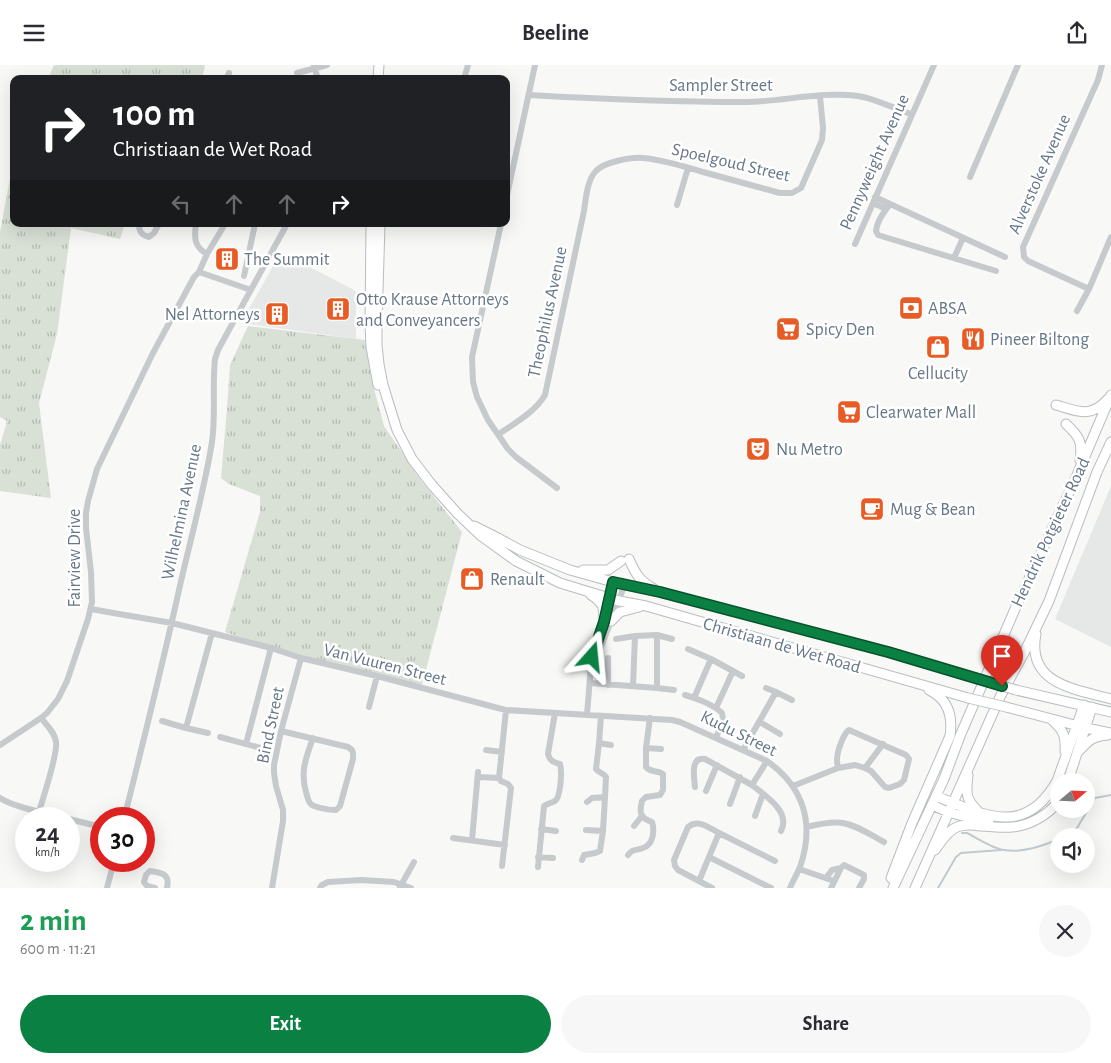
<!DOCTYPE html>
<meta charset="utf-8">
<style>
body{margin:0;font-family:"Alegreya Sans",sans-serif;background:#f7f7f7;color:#2b2b33;height:100vh;display:flex;flex-direction:column;font-size:19px;white-space:nowrap}
*{box-sizing:border-box;margin:0}
p{font-size:16px;color:#7c7c81}
.icon{flex:none;width:28px;height:28px;fill:none;stroke:currentColor;stroke-width:2;stroke-linecap:round;stroke-linejoin:round}
.map{position:relative;height:823px;overflow:hidden}
.details{display:flex;flex-direction:column;background:#fff;flex:1}
.details>*{flex:none}
.banner{position:absolute;left:10px;top:10px;width:500px;height:152px;border-radius:10px;box-shadow:0 5px 20px #0002;background:#202124;color:#fff;overflow:hidden}
.needle{width:32px;rotate:71deg}
.controls{position:absolute;left:1050px;top:708px;display:grid;gap:10px}
.controls a{display:grid;place-items:center;width:45px;height:45px;border-radius:50%;background:#fff;box-shadow:0 5px 20px #0002;font-size:25px}
.speed{position:absolute;left:15px;top:742px;display:flex;gap:10px;font-size:25px;font-weight:700;text-align:center}
.speed>*{display:grid;place-content:center;width:65px;height:65px;border-radius:50%;background:#fff;box-shadow:0 5px 20px #0002;line-height:1}
.speed small{font-size:12px;font-weight:400}
.speed .limit{border:8px solid #d22;background:#fff;color:#111}
.pin{position:absolute;display:grid;place-items:center;width:42px;height:42px;color:#fff;margin:-51px -21px;border-radius:50% 50% 50% 0;rotate:-45deg;box-shadow:0 0 5px #0007}
.pin .icon{rotate:45deg}
.me{position:absolute;width:55px;margin:-28px;rotate:18deg;stroke-linejoin:round;filter:drop-shadow(0 0 4px #0008)}
.turn{display:flex;align-items:center;gap:18px;height:105px;padding:0 20px;font-size:22px}
.turn .icon{width:65px;height:65px;stroke-width:2.5}
.turn b{display:block;font-size:35px;line-height:42px}
.lanes{display:flex;align-items:center;height:48px;padding:0 20px;background:#0003;justify-content:center;gap:25px;direction:ltr}
.lanes .off{opacity:.35}
.round{display:grid;place-items:center;flex:none;width:52px;height:52px;border-radius:26px;background:#f7f7f7}
.head{display:flex;align-items:center;justify-content:space-between;height:85px;padding:0 20px}
h1{font-size:30px;font-weight:700;line-height:38px;color:#1e9e55}
.cta{display:flex;gap:10px;margin-top:auto;padding:10px 20px}
.cta a{flex:1;height:58px;border-radius:30px;background:#0b8043;color:#fff;font-size:20px;font-weight:700;line-height:58px;text-align:center}
.cta a+a{background:#f7f7f7;color:#2b2b33}
header{display:flex;justify-content:space-between;align-items:center;height:65px;padding:0 20px;background:#fff;font-size:22px;font-weight:700}
.map>svg:first-child{display:block}
.built{fill:#e6e7e7}
.grass{fill:url(#grass-tufts)}
.lines{fill:none;stroke-linecap:round;stroke-linejoin:round}
.stream{stroke:#c0cacf;stroke-width:2}
.secondary-casing{stroke:#b8bdc2;stroke-width:11}
.street{stroke:#c6cacd;stroke-width:6}
.secondary{stroke:#fff;stroke-width:9}
.secondary-bridge-casing{stroke:#b8bdc2;stroke-width:11;stroke-linecap:butt}
.secondary-bridge{stroke:#fff;stroke-width:9}
.route-casing{stroke:#07532c;stroke-width:12}
.route{stroke:#0b8043;stroke-width:9}
.labels{text-anchor:middle;stroke-width:5;stroke-linejoin:round;paint-order:stroke}
.street-label{font-size:18px;fill:#678;stroke:#fff}
.poi-label{font-size:18px;fill:#678;stroke:#fff;text-anchor:start}
</style>
<header><svg class="icon" aria-label="menu" viewBox="0 0 24 24"><path d="M4 6h16M4 12h16M4 18h16"/></svg>Beeline<svg class="icon" aria-label="share" viewBox="0 0 24 24"><path d="M12 15V3M7 8l5-5 5 5M5 13v7h14v-7"/></svg></header>
<div class="map">
<svg width="1111" height="823" viewBox="0 0 1111 823">
<defs>
<pattern id="grass-tufts" width="24" height="20" patternUnits="userSpaceOnUse" patternTransform="scale(1.25)"><rect width="24" height="20" fill="#d9e0d6"/><path d="M3 7l-1-3M5 7V3M7 7l1-3M15 17l-1-3M17 17v-4M19 17l1-3" fill="none" stroke="#b4bab3"/></pattern>
</defs>
<rect width="100%" height="100%" fill="#f8f8f6"/>
<!-- built -->
<path class="built" d="M281 187 356 226V274L241 258Z
M1111 421V582L1055 554Z"/>
<!-- grass -->
<path class="grass" d="M54 0H205L202 14H48Z
M14 98V159H125L120 174 71 163 57 269 39 338 51 433 0 426V380L7 356 0 352V167L12 103Z
M248 261 365 275 372 316 384 361 420 414 462 467 422 620 301 593 225 567 260 447V431L229 419 221 413 227 344 230 300Z"/>
<g class="lines">
<!-- stream -->
<path class="stream" d="M962 768H967C977 773 994 784 1004 785 1023 788 1042 781 1059 774
M1064 771 1077 763 1095 733 1111 730
M938 823 956 792 961 788 1001 785"/>
<defs>
<path id="secondary" d="M378 14 379 0
M371 159 370 259 371 282 378 320
M380 159 377 259V280L379 299 383 320 397 365 412 394 432 420 457 448 480 470 516 496 560 518 619 536 646 541 968 633
M1056 340C1078 346 1090 354 1108 334
M1066 359C1079 371 1083 377 1080 395
M474 461 498 473 520 485 570 505 613 517 660 527 888 587 976 613
M629 494C636 510 639 515 654 524
M583 505H608L621 496
M591 530C604 538 604 543 604 557
M611 556 620 547 639 542
M1036 569C1026 619 1075 624 1111 634
M1016 625 1111 647
M1006 642 1086 663 1111 668
M1053 656C1064 666 1066 672 1065 686
M1079 686C1089 675 1093 671 1108 670
M968 710C966 727 965 734 978 746
M1068 716 1092 642
M936 731C984 750 1025 773 1057 716L1084 640
M932 740 948 747 989 758
M935 785C941 777 947 766 957 762 964 759 973 760 980 761 991 761 1001 763 1012 762 1029 761 1048 750 1059 736
M891 813 912 758 950 671C953 651 948 634 929 625
M893 823 944 714 960 671 1015 544 1077 410 1111 330
M915 823 1001 630 1026 584 1049 536 1097 407 1111 377"/>
</defs>
<!-- secondary casing -->
<use href="#secondary" class="secondary-casing"/>
<!-- street -->
<path class="street" d="M314 1 318 14
M297 8 327 0
M226 14 229 8
M464 14 468 0
M529 30C600 34 672 37 744 37 781 37 821 26 858 31 874 33 895 44 911 49
M970 112 1018 0
M875 132 1005 192
M506 135 535 0
M873 138 886 144
M890 139C884 147 877 156 876 166L878 170 996 206
M677 140 688 103
M139 159C139 166 141 170 149 172L154 168 159 159
M196 159C194 172 194 182 207 189
M501 159 472 292 473 317 477 332 488 355 508 384 516 392 557 423
M855 179 934 0
M954 193 963 173
M199 207 207 189 225 159
M244 211 255 159
M1089 224 1028 196 1024 192 1023 182 1098 15 1102 0
M1077 246 1089 224 1111 172
M499 369C515 358 535 347 545 330L584 146C586 133 587 115 596 106 604 97 631 92 643 93 664 95 683 101 703 107 729 114 754 121 780 128H792L801 123 822 75 823 63 820 31
M91 544 119 549 172 558 271 583 301 593 377 611 498 643 506 645 672 655 680 657 767 696C804 722 815 759 800 802 797 809 793 816 790 823
M635 571 657 570 672 574
M616 574 635 571 633 621
M688 584 711 594 694 633
M597 592 619 536 624 520
M608 593V620
M711 594 742 611
M590 618 657 623 674 625
M657 623V570
M776 627 792 635
M685 630C696 633 714 640 722 648L723 654 716 673
M369 642 377 611
M716 643 733 606
M587 650 591 600 604 557 613 517
M601 651 599 678 611 680
M650 653 646 683 661 684
M162 656 186 663
M760 657 780 669
M281 666 348 682 352 685 353 688V694L340 741 336 745C331 745 313 743 310 738 308 736 307 730 306 727 300 706 306 693 313 673
M208 668 186 663 212 568
M220 672 268 685
M246 679 271 583
M0 680 41 653 47 648 58 634 67 616 88 554 92 537 91 507 86 463V448L88 436 97 404 153 288 194 212 199 207 251 225
M486 685 502 687
M743 685 776 627 766 623
M767 696 752 720C766 731 791 747 781 766
M865 703 883 679
M478 712 499 713
M793 721 838 703 855 700 865 703 871 706 885 722 889 723 900 719 904 715 909 694 906 690 849 665C843 669 837 687 837 695 837 698 838 701 838 703
M695 722C694 712 690 691 705 694L752 720
M706 726 717 700
M0 733C15 743 50 749 68 754
M587 737 592 733 605 732 606 712C604 708 599 708 596 704L599 678
M730 739 740 712
M39 747C43 732 58 690 56 677 55 668 47 660 41 653
M755 751 763 729
M69 754 101 762
M124 754C143 678 162 602 179 525 190 476 204 427 212 377 216 349 212 322 215 294L218 285 287 159
M634 761 642 751
M807 762C846 752 851 759 884 777
M541 764 556 766
M586 765 603 766 605 732
M453 773 505 780
M472 775 478 707
M628 790C633 783 636 786 643 783 653 780 655 766 652 757 640 753 639 748 642 736L646 732 660 730 663 725V709C658 705 651 708 646 702V683
M538 792 553 793
M709 792 771 823
M582 795 584 790 595 788 600 786 603 766
M502 801 511 723 508 719 501 716 499 713 506 645
M538 802 544 741C548 738 552 738 555 736 561 732 562 705 560 699 553 697 550 696 548 689L555 648
M799 804 834 816
M826 813 832 805 841 803
M699 816 719 768 775 796
M400 822 414 797
M107 823 114 796
M155 823 147 821 144 817 146 810 150 806C163 808 170 809 167 823
M272 823 283 756V745L276 721 274 708V700L281 666 301 593
M320 823 322 820 328 817 361 815 394 817 411 823
M712 823 678 805 675 801 674 795 688 762C698 753 709 763 719 768
M831 823 841 803 844 800 864 810V814L859 823"/>
<!-- secondary -->
<use href="#secondary" class="secondary"/>
<defs>
<path id="secondary-bridge" d="M976 613 1016 625
M968 633 1006 642"/>
</defs>
<!-- secondary-bridge casing -->
<use href="#secondary-bridge" class="secondary-bridge-casing"/>
<!-- secondary-bridge -->
<use href="#secondary-bridge" class="secondary-bridge"/>
</g>
<g class="lines">
<defs>
<path id="route" d="M592 592 604 557 613 517 660 527 888 587 1002 621"/>
</defs>
<!-- route casing -->
<use href="#route" class="route-casing"/>
<!-- route -->
<use href="#route" class="route"/>
</g>
<!-- icons -->
<defs>
<symbol id="building-square" viewBox="-11 -11 22 22"><rect x="-9" y="-9" width="18" height="18" rx="4" fill="#e95b25" stroke="#fff"/><path d="M-4-6H4V6H1V3H-1V6H-4ZM-2.5-4.3h1.7v1.8h-1.7ZM.8-4.3h1.7v1.8H.8ZM-2.5-1h1.7V.8h-1.7ZM.8-1h1.7V.8H.8Z" fill="#fff"/></symbol>
<symbol id="bank-square" viewBox="-11 -11 22 22"><rect x="-9" y="-9" width="18" height="18" rx="4" fill="#e95b25" stroke="#fff"/><path d="M-6-4H6V4H-6ZM0-2.3a2.3 2.3 0 1 0 0 4.6a2.3 2.3 0 1 0 0-4.6Z" fill="#fff"/></symbol>
<symbol id="supermarket-square" viewBox="-11 -11 22 22"><rect x="-9" y="-9" width="18" height="18" rx="4" fill="#e95b25" stroke="#fff"/><path d="M-6-5.5h2.5l.6 2H6L4.5 2H-2.5L-4.4-4H-6ZM-1.5 3.2a1.3 1.3 0 1 0 .1 0ZM3 3.2a1.3 1.3 0 1 0 .1 0Z" fill="#fff"/></symbol>
<symbol id="restaurant-square" viewBox="-11 -11 22 22"><rect x="-9" y="-9" width="18" height="18" rx="4" fill="#e95b25" stroke="#fff"/><path d="M-5-6h1v4h1v-4h1v4h1v-4h1v5L-1.5 .5V6h-2V.5L-5-1ZM5-6V6H3V1.5H1.5Q1.5-4 5-6Z" fill="#fff"/></symbol>
<symbol id="shop-square" viewBox="-11 -11 22 22"><rect x="-9" y="-9" width="18" height="18" rx="4" fill="#e95b25" stroke="#fff"/><path d="M-5-2.5h2.3a2.7 3.5 0 0 1 5.4 0H5L5.5 6h-11ZM-1.5-2.5h3a1.5 2.3 0 0 0-3 0Z" fill="#fff"/></symbol>
<symbol id="theatre-square" viewBox="-11 -11 22 22"><rect x="-9" y="-9" width="18" height="18" rx="4" fill="#e95b25" stroke="#fff"/><path d="M-5-5.5Q0-4 5-5.5V0Q5 5 0 6Q-5 5-5 0ZM-3.3-2.5H-1v1.5H-3.3ZM1-2.5H3.3v1.5H1ZM-2.8 1Q0 5.5 2.8 1Z" fill="#fff"/></symbol>
<symbol id="cafe-square" viewBox="-11 -11 22 22"><rect x="-9" y="-9" width="18" height="18" rx="4" fill="#e95b25" stroke="#fff"/><path d="M-5.5-4.5H6V0H3Q3 3.5 0 3.5H-2.5Q-5.5 3.5-5.5 0ZM3-3.2v2h1.7v-2ZM-6 4.5H4V6H-6Z" fill="#fff"/></symbol>
</defs>
<g fill-rule="evenodd">
<use href="#building-square" x="213" y="180" width="28" height="28"/>
<use href="#bank-square" x="897" y="229" width="28" height="28"/>
<use href="#building-square" x="324" y="230" width="28" height="28"/>
<use href="#building-square" x="263" y="235" width="28" height="28"/>
<use href="#supermarket-square" x="774" y="250" width="28" height="28"/>
<use href="#restaurant-square" x="959" y="260" width="28" height="28"/>
<use href="#shop-square" x="924" y="268" width="28" height="28"/>
<use href="#supermarket-square" x="835" y="333" width="28" height="28"/>
<use href="#theatre-square" x="744" y="370" width="28" height="28"/>
<use href="#cafe-square" x="858" y="430" width="28" height="28"/>
<use href="#shop-square" x="458" y="500" width="28" height="28"/>
</g>
<g class="labels">
<!-- street labels -->
<g class="street-label">
<text x="721" y="26">Sampler Street</text>
<text transform="translate(731 97) rotate(13)" y="6">Spoelgoud Street</text>
<text transform="translate(874 97) rotate(-66)" y="6">Pennyweight Avenue</text>
<text transform="translate(1039 109) rotate(-66)" y="6">Alverstoke Avenue</text>
<text transform="translate(547 247) rotate(-78)" y="6">Theophilus Avenue</text>
<text transform="translate(181 447) rotate(-78)" y="6">Wilhelmina Avenue</text>
<text transform="translate(1050 467) rotate(-65)" y="6">Hendrik Potgieter Road</text>
<text transform="translate(74 493) rotate(-90)" y="6">Fairview Drive</text>
<text transform="translate(782 580) rotate(16)" y="6">Christiaan de Wet Road</text>
<text transform="translate(385 599) rotate(14)" y="6">Van Vuuren Street</text>
<text transform="translate(270 660) rotate(-78)" y="6">Bind Street</text>
<text transform="translate(739 668) rotate(26)" y="6">Kudu Street</text>
</g>
<!-- poi labels -->
<g class="poi-label">
<text x="244" y="200">The Summit</text>
<text x="356" y="240">Otto Krause Attorneys<tspan x="356" dy="21">and Conveyancers</tspan></text>
<text x="928" y="249">ABSA</text>
<text x="260" y="255" text-anchor="end">Nel Attorneys</text>
<text x="806" y="270">Spicy Den</text>
<text x="990" y="280">Pineer Biltong</text>
<text x="938" y="314" text-anchor="middle">Cellucity</text>
<text x="866" y="353">Clearwater Mall</text>
<text x="776" y="390">Nu Metro</text>
<text x="890" y="450">Mug &amp; Bean</text>
<text x="490" y="520">Renault</text>
</g>
</g>
</svg>
<div class="controls">
<a><svg class="needle" viewBox="-14 -14 28 28"><path d="M0-13l5 13h-10z" fill="#e53935"/><path d="M0 13l5-13h-10z" fill="#7c7c81"/></svg></a>
<a><svg class="icon" aria-label="sound" viewBox="0 0 24 24"><path d="M4 9h4l5-4v14l-5-4H4zM17 9q2 3 0 6"/></svg></a>
</div>
<div class="speed"><div>24<small>km/h</small></div><div class="limit">30</div></div>
<div class="pin" style="left:1002px;top:621px;background:#d93025"><svg class="icon" aria-label="arrive" viewBox="0 0 24 24"><path d="M6 21V4h12l-3 4 3 4H6"/></svg></div>
<svg class="me" style="left:592px;top:592px" viewBox="-20 -20 40 40"><path d="M0-17L14 15 0 8-14 15z" fill="#0b8043" stroke="#fff" stroke-width="4"/></svg>
<div class="banner">
<div class="turn"><svg class="icon" aria-label="right" viewBox="0 0 24 24"><path d="M7 20v-9h11M14 6l5 5-5 5"/></svg><div><b>100 m</b>Christiaan de Wet Road</div></div>
<div class="lanes"><svg class="icon off" aria-label="left" viewBox="0 0 24 24"><path d="M17 20v-9H6M10 6l-5 5 5 5"/></svg><svg class="icon off" aria-label="ahead" viewBox="0 0 24 24"><path d="M12 20V5M6 11l6-6 6 6"/></svg><svg class="icon off" aria-label="ahead" viewBox="0 0 24 24"><path d="M12 20V5M6 11l6-6 6 6"/></svg><svg class="icon" aria-label="right" viewBox="0 0 24 24"><path d="M7 20v-9h11M14 6l5 5-5 5"/></svg></div>
</div>
</div>
<section class="details">
<div class="head"><div><h1>2 min</h1><p>600 m · 11:21</p></div><a class="round"><svg class="icon" aria-label="close" viewBox="0 0 24 24"><path d="M6 6l12 12M18 6L6 18"/></svg></a></div>
<div class="cta"><a>Exit</a><a>Share</a></div>
</section>
